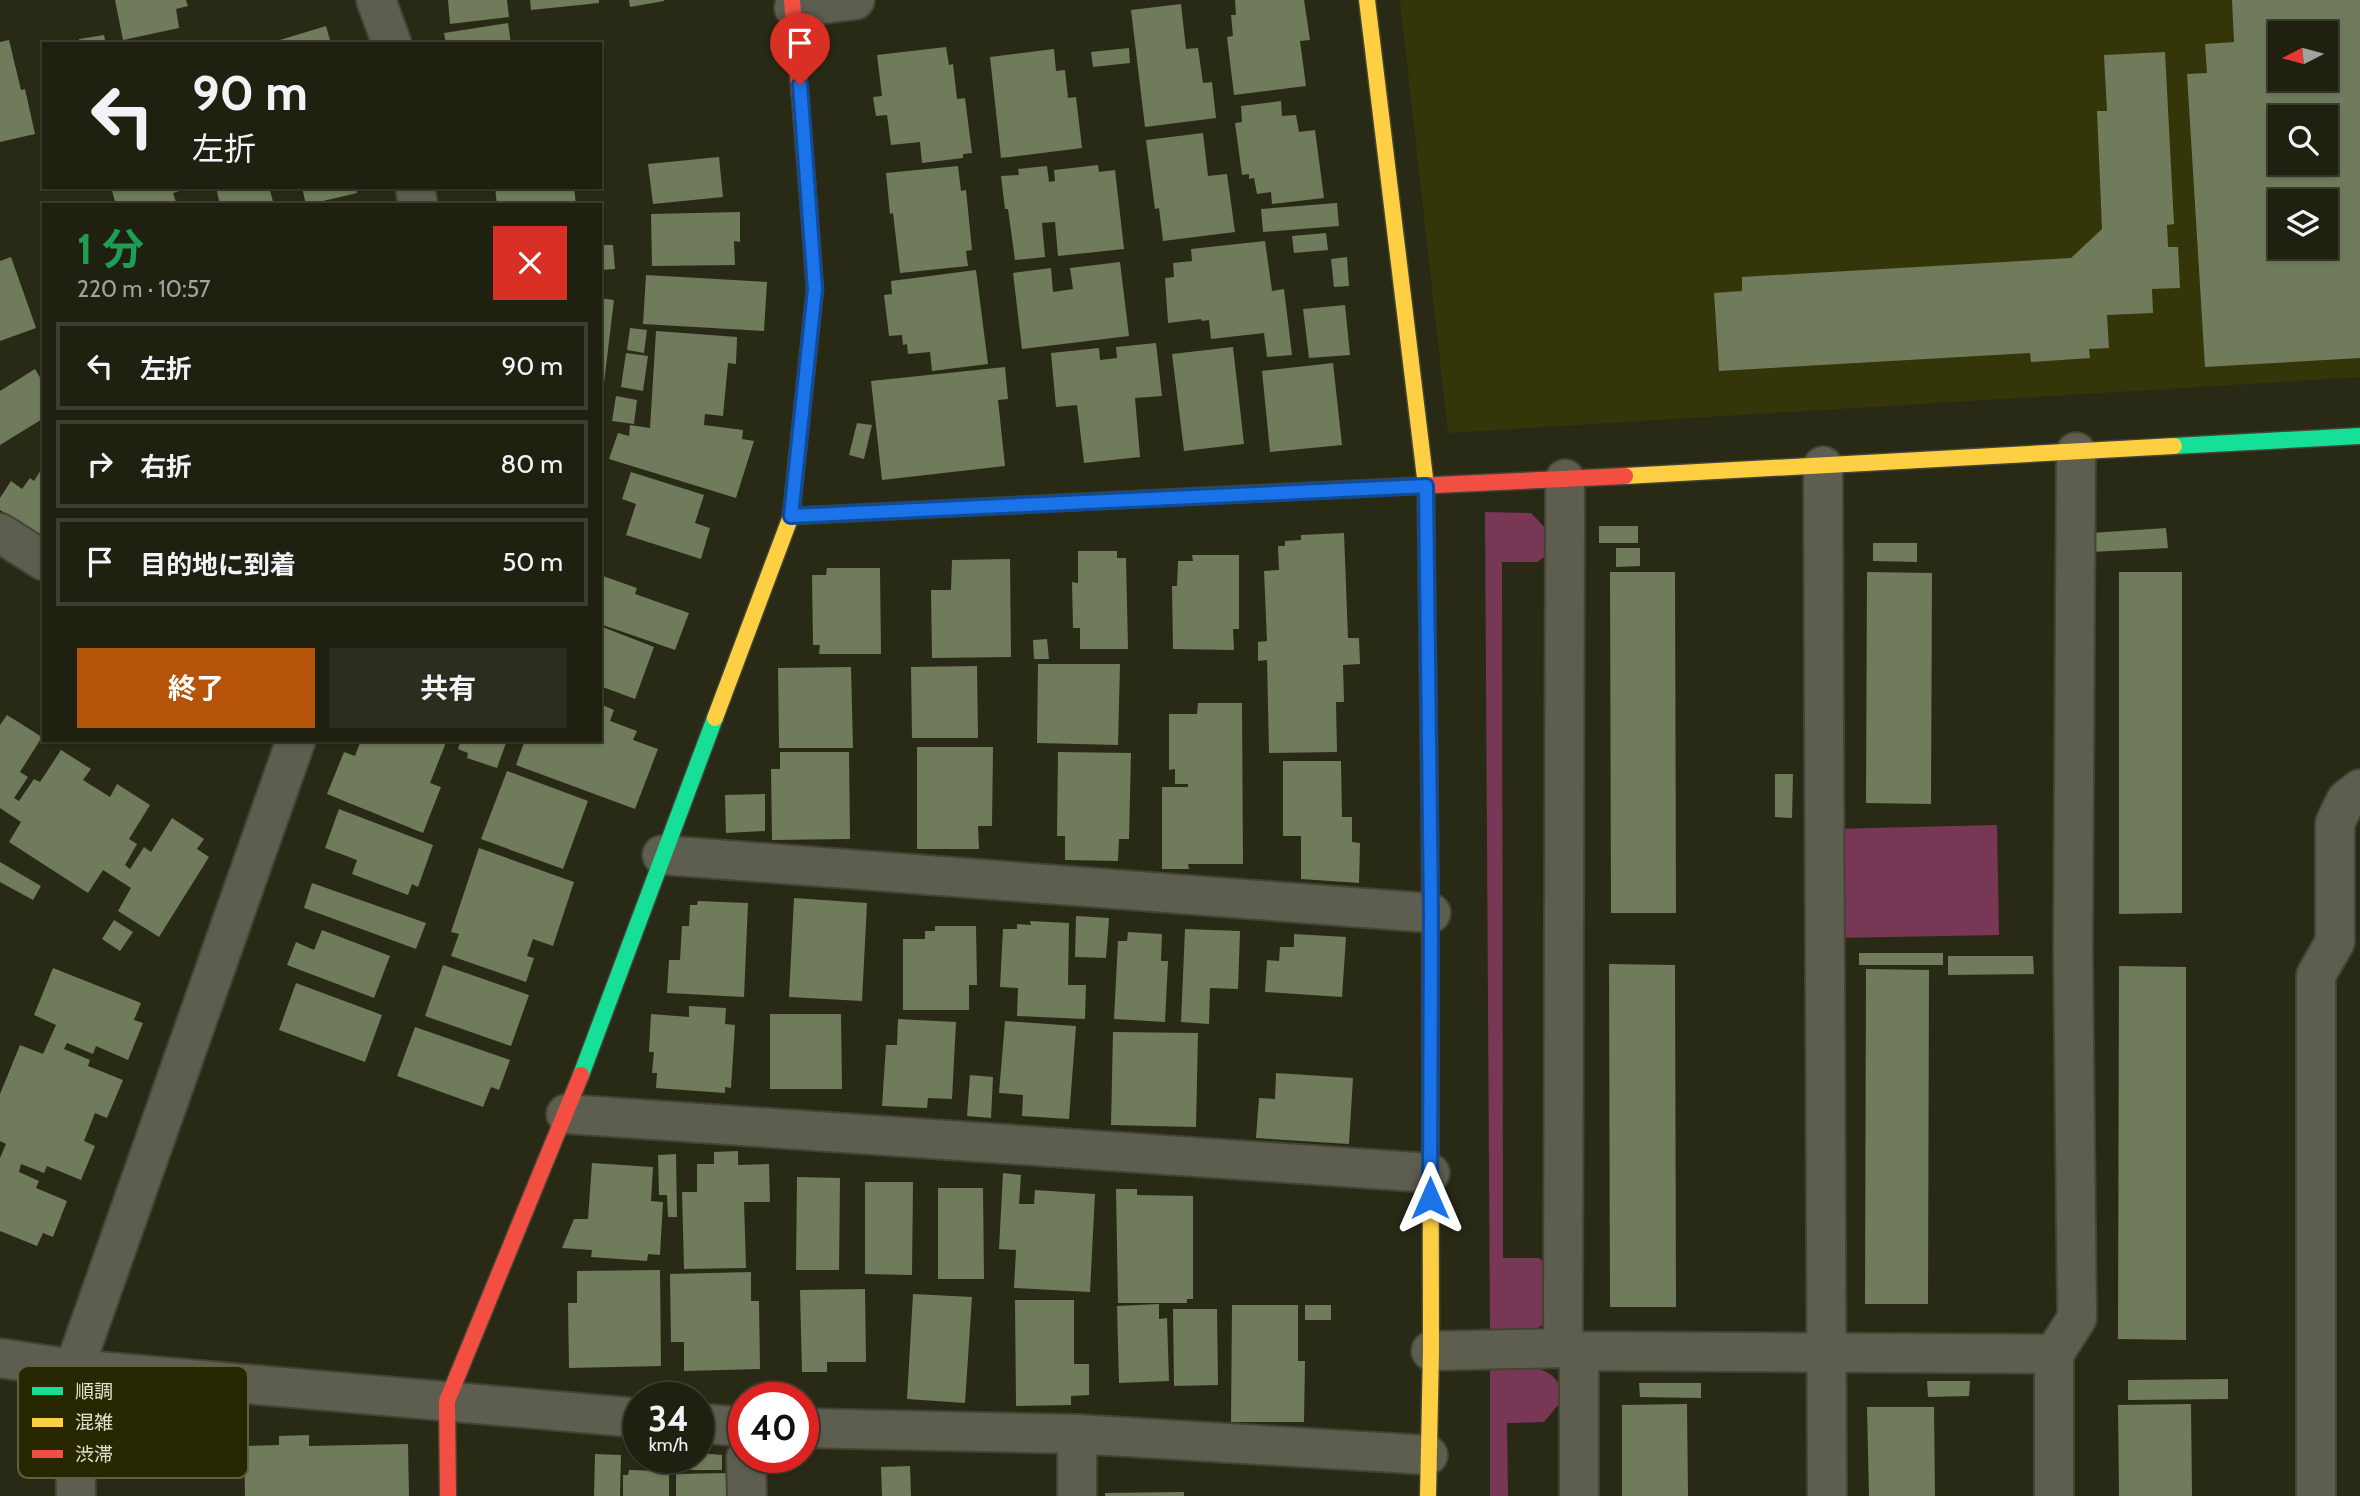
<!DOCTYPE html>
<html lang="ja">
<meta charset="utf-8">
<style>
body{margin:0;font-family:Cabin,"Noto Sans JP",sans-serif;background:#2c2d1e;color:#f1f3f6;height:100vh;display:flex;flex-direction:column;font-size:26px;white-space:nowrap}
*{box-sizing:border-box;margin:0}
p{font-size:23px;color:#a1a39f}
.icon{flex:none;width:38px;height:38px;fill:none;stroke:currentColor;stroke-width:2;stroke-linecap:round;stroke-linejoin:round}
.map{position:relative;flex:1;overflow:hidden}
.drawer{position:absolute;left:42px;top:203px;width:560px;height:539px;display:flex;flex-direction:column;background:#1f2010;border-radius:0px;box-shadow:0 2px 5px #0004,0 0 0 2px #3c3e30}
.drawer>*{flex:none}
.banner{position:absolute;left:42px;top:42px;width:560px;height:147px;border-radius:0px;box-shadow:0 2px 5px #0004,0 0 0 2px #3c3e30;background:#1f2010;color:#f1f3f6;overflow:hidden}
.needle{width:46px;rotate:264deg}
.tools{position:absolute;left:2268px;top:21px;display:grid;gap:14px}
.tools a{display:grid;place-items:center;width:70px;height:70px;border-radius:0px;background:#1f2010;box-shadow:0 2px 5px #0004,0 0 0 2px #3c3e30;font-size:35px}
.speed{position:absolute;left:623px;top:1382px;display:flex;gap:14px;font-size:35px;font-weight:700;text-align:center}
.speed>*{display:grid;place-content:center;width:91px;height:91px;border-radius:50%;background:#1f2010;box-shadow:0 2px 5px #0004,0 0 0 2px #3c3e30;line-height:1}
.speed small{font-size:18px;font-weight:400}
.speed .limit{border:10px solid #d22;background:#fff;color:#111}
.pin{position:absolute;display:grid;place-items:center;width:60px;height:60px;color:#fff;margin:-72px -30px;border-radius:50% 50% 50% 0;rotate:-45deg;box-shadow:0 0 7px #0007}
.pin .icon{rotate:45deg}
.me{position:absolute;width:77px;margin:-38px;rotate:0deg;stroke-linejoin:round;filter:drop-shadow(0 0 5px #0008)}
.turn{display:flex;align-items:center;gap:24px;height:147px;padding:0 35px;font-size:32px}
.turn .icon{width:91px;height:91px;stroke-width:2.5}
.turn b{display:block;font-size:49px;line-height:60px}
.round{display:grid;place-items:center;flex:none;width:74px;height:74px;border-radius:0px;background:#2c2d1e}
.overview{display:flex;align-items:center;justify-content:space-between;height:119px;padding:0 35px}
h1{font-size:42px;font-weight:700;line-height:52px;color:#1e9e55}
.button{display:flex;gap:14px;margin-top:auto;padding:14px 35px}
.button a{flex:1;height:80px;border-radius:0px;background:#b45309;color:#fff;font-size:28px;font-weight:700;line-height:80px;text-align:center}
.button a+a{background:#2c2d1e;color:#f1f3f6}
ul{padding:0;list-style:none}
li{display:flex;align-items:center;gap:21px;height:88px;margin:0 14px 10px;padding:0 21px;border:4px solid #3c3e30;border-radius:0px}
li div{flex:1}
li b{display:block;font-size:26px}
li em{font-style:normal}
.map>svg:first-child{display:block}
.built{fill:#35350a;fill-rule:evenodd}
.green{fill:#793756}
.building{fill:#6f7b5a;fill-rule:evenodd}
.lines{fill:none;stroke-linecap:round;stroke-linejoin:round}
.street-casing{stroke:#434434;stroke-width:42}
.fast-casing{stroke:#434434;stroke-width:19}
.slow-casing{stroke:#434434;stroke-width:19}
.jam-casing{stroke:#434434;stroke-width:19}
.street{stroke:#5d5e4f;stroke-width:38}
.fast{stroke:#16e098;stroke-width:16}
.slow{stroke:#ffcf43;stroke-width:16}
.jam{stroke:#f24e42;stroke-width:16}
.route-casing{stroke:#114b97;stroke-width:18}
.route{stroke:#1a73e8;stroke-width:12}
.key{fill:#272802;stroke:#5f603f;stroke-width:2}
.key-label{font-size:19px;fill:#e1e2ce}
</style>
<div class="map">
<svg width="2360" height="1496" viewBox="0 0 2360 1496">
<rect width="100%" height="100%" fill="#292a15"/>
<!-- built -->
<path class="built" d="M1400 0H2360V377L1448 433ZM2280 33H2326V79H2280ZM2280 117H2326V163H2280ZM2280 201H2326V247H2280Z"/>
<!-- green -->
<path class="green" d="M1485 512 1531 513 1551 534V552L1537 562H1502L1503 1258H1539L1551 1268 1550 1320 1534 1330 1490 1332Z
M1997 825 1999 935 1834 938 1831 829Z
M1490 1367C1519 1367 1559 1360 1563 1399L1544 1422 1507 1423 1508 1496H1490Z"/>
<!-- building -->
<path class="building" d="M115 0H186L188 6 176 9 179 28 123 40Z
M448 0H507L509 17 450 24Z
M530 0H599V3L531 10Z
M629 0H664V1L630 7Z
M1235 0H1304L1310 40 1300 41 1306 86 1234 95 1227 37 1233 36 1231 15H1236Z
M2232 0H2360V358L2205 367 2187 74 2207 73 2205 44 2234 42ZM2280 33H2326V79H2280ZM2280 117H2326V163H2280ZM2280 201H2326V247H2280Z
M1181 4 1186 49 1198 48 1203 83 1212 82 1216 118 1145 127 1131 10Z
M508 23 511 44H446L444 33Z
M326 26 331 44H270V43Z
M104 35 106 44H80L79 39Z
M9 40 21 90 25 89 35 134 0 142V42Z
M946 47 949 65 953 64 957 99 965 98 972 153 963 154V158L922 163 920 142 891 145 887 115 876 116 873 97 882 96 877 55Z
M1129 48 1130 63 1093 67 1091 52Z
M1054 49 1056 71 1065 70 1068 98 1076 97 1082 148 1001 158 990 57Z
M2165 52 2174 224 2167 225 2168 247H2178L2180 288 2152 289 2153 313 2107 315 2109 348 2089 349 2090 358 2031 362 2030 353 1719 371 1714 293 1742 291V277L2071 258 2102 229 2097 111H2107L2104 55Z
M1281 101 1282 116 1296 115 1299 132 1315 130 1324 198 1272 204 1271 192 1257 194 1254 178 1249 179V174L1242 175 1235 123 1242 122 1241 106Z
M1203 133 1208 176 1227 174 1235 232 1163 241 1159 208 1155 209 1146 140Z
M719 157 723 197 653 204 648 164Z
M1098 165 1099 172 1115 170 1124 249 1058 256 1055 222 1042 223 1045 257 1015 260 1008 209H1005L1001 176 1019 175 1018 169 1047 166 1049 182 1055 181 1054 170Z
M958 166 961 191 966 190 972 250 966 251 968 266 900 273 893 213 890 214 886 173Z
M111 187H189V188L173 193 177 205H116Z
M216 187H269L274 205H220Z
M302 187H356L357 193 306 205Z
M495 187H574L576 205H497Z
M1337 203 1339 226 1263 232 1261 209Z
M740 212V242L734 241 735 265 652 266 651 214Z
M600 233H603V245H613L615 269 600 270Z
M1326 233 1328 250 1294 253 1292 236Z
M1265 241 1272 291 1284 289 1292 355 1267 357 1264 333 1211 339 1209 320 1202 321 1201 319 1168 323 1165 278 1174 277 1173 263 1192 261 1191 249Z
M11 257 36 328 0 341V261Z
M1347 257 1349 286 1334 287 1331 259Z
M1120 262 1129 336 1022 349 1013 273 1051 268 1053 292 1073 289 1070 268Z
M976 270 988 364 932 371 930 352 908 354 907 344 903 345 902 335 889 336 884 295 892 294 891 281Z
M646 275 767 282 764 331 643 324Z
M600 298 614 300 603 391 600 390Z
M1345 305 1350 355 1309 358 1303 309Z
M630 328 647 330 644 353 627 350Z
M656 331 737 337 736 364 728 363 723 416 705 414 704 425 743 430 742 439 754 441 736 498 609 459 618 433 629 436 630 425 650 428Z
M1156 343 1162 396 1135 398 1140 457 1084 463 1077 405 1056 407 1051 353 1099 348 1100 360 1117 358 1116 347Z
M1233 347 1244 444 1184 451 1172 354Z
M626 353 648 356 643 391 621 387Z
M1333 363 1342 445 1270 452 1262 371Z
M1005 367 1008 399 998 400 1005 466 882 480 871 381Z
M35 369 44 384V418L0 445V391Z
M616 396 637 400 634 424 612 421Z
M857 423 872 425 864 459 849 455Z
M44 465V537L0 510V498L11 481 22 489 30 478 34 481Z
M631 472 704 495 695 523 710 528 701 559 626 535 636 504 622 499Z
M1599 526H1638V543H1599Z
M2166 528 2168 548 2092 552 2091 533Z
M1344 533 1348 638H1359L1360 664 1343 665 1344 702H1336L1337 752 1269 753 1267 660 1258 661V642L1267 641 1264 571 1279 570 1278 546H1285V541L1301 540V535Z
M1873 543H1917V562L1873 561Z
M1616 548H1640V566L1616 567Z
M1078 551H1117V558H1126L1128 649H1080V628H1073L1072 582 1078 583Z
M1192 555H1239V629H1233L1234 650 1173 649 1172 586H1177L1178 561H1193Z
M1010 559 1011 657 932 658 931 590H951L952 560Z
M827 568H880L881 654H819L820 645H813L812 575H826Z
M1610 572H1675L1676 913H1611Z
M1867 572 1932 573 1931 804 1866 803Z
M2119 572H2182V913L2119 914Z
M600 575 637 588 635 594 689 613 675 650 600 624Z
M600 626 654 647 635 699 600 686Z
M1047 639 1049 659H1034L1033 640Z
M1038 664H1120L1118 745 1037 743Z
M977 666 978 738H912L911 667Z
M851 667 853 748H779L778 668Z
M1198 703H1242L1243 864H1188L1189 869H1162V787H1188V784H1175V769L1169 770V714H1197Z
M600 704 614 710 610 721 637 731 633 740 658 749 635 809 516 765 525 740H600Z
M7 715 42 737 20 772 28 777 14 798 19 801 34 779 40 782 61 750 91 769 83 780 110 797 117 784 150 805 129 839 137 844 125 865 130 869 144 847 151 852 172 818 204 839 197 849 209 857 159 937 118 911 131 888 103 870 88 893 9 842 21 822 0 808V725Z
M361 740H447L430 783 441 787 423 833 327 794 344 752 355 756Z
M461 740H497L506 743 497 768 467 758 468 753 458 749Z
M917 747H993L992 826H978L979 849H917Z
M780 752H849L850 839 772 840 771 769H780Z
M1058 752 1131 753 1129 839H1119L1118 861 1065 860V836H1057Z
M1283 761H1341L1342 817H1352V842L1360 843 1359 883 1301 879V836H1283Z
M507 771 588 801 563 869 481 839Z
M1775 774H1793L1792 818 1775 817Z
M765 794V831L726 833 725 795Z
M339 809 433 845 418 887 412 884 408 895 352 874 357 860 325 848Z
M479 848 574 882 553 946 533 939 527 956 534 958 526 982 451 956 459 934 451 932Z
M0 862 41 886 33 900 0 882Z
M312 883 426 923 416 949 304 908Z
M794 898 867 903 862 1001 789 997Z
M698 901 748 903 744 997 667 993 669 960H680L682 926H689L690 905H697Z
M1076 916 1109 918 1106 958 1075 957Z
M114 920 133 932 120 951 102 939Z
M1030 921 1069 923 1068 985H1086L1085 1019 1017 1016 1018 988 1000 987 1003 929H1017V924L1031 925Z
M935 926H976L977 985H969V1010H903V939H925V931H935Z
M1185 929 1240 931 1238 989 1210 988 1209 1024 1181 1022Z
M322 930 390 956 374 998 287 965 296 942 314 950Z
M1128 932 1162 934 1161 961H1168L1165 1022 1114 1019 1118 941H1127Z
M1294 934 1346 937 1342 997 1265 992 1267 960 1279 961 1280 947H1294Z
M1859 953H1943V965H1859Z
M1948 956H2033L2034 974 1948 975Z
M1609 964 1675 965 1676 1307H1610Z
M443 965 529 995 511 1046 425 1016Z
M2119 966 2186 967V1340L2118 1339Z
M53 968 141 1003 134 1020 143 1023 128 1060 96 1046 93 1054 67 1043 64 1049 90 1060 88 1066 123 1080 107 1118 95 1113 84 1141 95 1146 81 1180 47 1166 44 1173 21 1164 19 1172 39 1181 36 1188 67 1201 53 1237 43 1233 37 1246 0 1231V1158L6 1144 0 1141V1094L20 1045 43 1054 56 1025 34 1015Z
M1866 969 1929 970 1928 1304H1865Z
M296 983 382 1015 365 1062 279 1030Z
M689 1006 726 1008 725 1024 735 1025 731 1088 725 1087V1093L656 1088 657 1073H652L654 1052H649L651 1014 689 1017Z
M770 1014H841L842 1089H770Z
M898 1019 956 1022 952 1099 928 1098 927 1108 882 1106 886 1045H897Z
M1005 1021 1076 1026 1069 1119 1022 1116 1023 1095 999 1093Z
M415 1027 510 1060 499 1090 491 1087 483 1107 397 1076Z
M1113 1032 1198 1033 1196 1127 1111 1125Z
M1276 1073 1353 1078 1349 1144 1256 1138 1259 1098 1275 1099Z
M970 1075 993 1077 991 1118 967 1116Z
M738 1151V1165L769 1164 770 1202H744L746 1268 684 1269 682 1192H697V1164H714V1152Z
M676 1154 677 1217H668L667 1195H659L658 1155Z
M592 1163 653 1167 651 1201 663 1202 660 1255 648 1254 647 1261 591 1257 592 1250 562 1248 574 1219H588Z
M1003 1173 1021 1175 1019 1204H1034L1035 1190 1095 1194 1090 1292 1014 1288 1016 1250 999 1249Z
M797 1177 840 1178 839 1270H796Z
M865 1182H913L912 1275 865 1274Z
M938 1188H983L984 1279H938Z
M1116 1189H1137V1195L1193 1196V1299H1187V1303H1118Z
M660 1270 661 1366 569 1368 568 1303H577V1271Z
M751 1272V1301H759L760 1369 684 1371V1342H671L670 1274Z
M865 1289 866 1362H827V1372H802L800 1290Z
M913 1294 972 1297 965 1403 907 1399Z
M1015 1300H1074V1364H1089V1395L1071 1396V1405L1016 1406Z
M1159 1304V1319L1167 1318 1169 1381 1119 1383 1117 1306Z
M1232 1305H1298V1361H1305L1304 1422H1231Z
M1305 1305H1331V1320H1305Z
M1173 1309H1217L1218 1385 1174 1386Z
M2228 1379V1399L2128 1400V1380Z
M1927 1381H1970L1969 1396 1928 1397Z
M1639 1383H1701V1398L1640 1397Z
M1687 1404 1688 1496H1622V1405Z
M2191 1404 2192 1496H2119L2118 1405Z
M1867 1407H1934L1935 1496H1869Z
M309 1435V1446L408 1444 409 1496H245L244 1446 279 1445V1436Z
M698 1453 722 1455V1470H677V1458H698Z
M595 1454 621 1455 620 1496H594Z
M910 1466 911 1496H882L881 1467Z
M629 1470 664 1471V1474H669V1496H623V1475H628Z
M728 1473 735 1496H676V1474Z
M1184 1492V1496H1105V1493Z"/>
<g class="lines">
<defs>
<path id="street" d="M376 0 392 44
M794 8 855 0
M415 187 418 205
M1823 466 1827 1496
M0 533 44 561
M662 855 1431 913
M566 1114 1430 1173
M1563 1348 1565 479
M1431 1351 1563 1348 1579 1351 2054 1354
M1579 1351V1496
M0 1358 74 1369 639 1418
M698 1423 744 1427
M803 1428 1077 1434 1428 1455
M746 1458 747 1496
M76 1496 74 1369 296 740
M1077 1496V1434
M2054 1496V1354L2077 1318 2073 949 2076 452
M2316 1496V975L2335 942V823L2346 800 2360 789"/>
<path id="fast" d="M2174 446 2360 436
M791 516 1201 496
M581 1075 715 718"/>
<path id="slow" d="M1367 0 1426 486V508
M1625 476 2174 446
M715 718 791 516 815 289 807 183
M1428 1496 1431 1351 1430 840"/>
<path id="jam" d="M792 0 807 183
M1201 496 1625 476
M1426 508 1430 840
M448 1496 447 1401 581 1075"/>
</defs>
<!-- street casing -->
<use href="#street" class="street-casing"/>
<!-- fast casing -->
<use href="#fast" class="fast-casing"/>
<!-- slow casing -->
<use href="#slow" class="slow-casing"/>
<!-- jam casing -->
<use href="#jam" class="jam-casing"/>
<!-- street -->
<use href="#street" class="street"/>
<!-- fast -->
<use href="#fast" class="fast"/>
<!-- slow -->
<use href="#slow" class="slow"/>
<!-- jam -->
<use href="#jam" class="jam"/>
</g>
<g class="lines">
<defs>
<path id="route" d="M800 85 815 289 791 516 1426 486 1431 913 1430 1198"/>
</defs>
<!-- route casing -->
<use href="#route" class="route-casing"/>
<!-- route -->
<use href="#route" class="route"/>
</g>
<!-- legend -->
<rect x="18" y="1366" width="230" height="112" rx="10" class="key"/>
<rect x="32" y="1387" width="31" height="8" fill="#16e098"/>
<rect x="32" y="1418" width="31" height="9" fill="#ffcf43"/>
<rect x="32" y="1450" width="31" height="8" fill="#f24e42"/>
<g class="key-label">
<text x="75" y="1398">順調</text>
<text x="75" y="1429">混雑</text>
<text x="75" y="1461">渋滞</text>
</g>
</svg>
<div class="tools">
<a><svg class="needle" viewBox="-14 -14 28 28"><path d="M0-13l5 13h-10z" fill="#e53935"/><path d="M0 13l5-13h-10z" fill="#a1a39f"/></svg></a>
<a><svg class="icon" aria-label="search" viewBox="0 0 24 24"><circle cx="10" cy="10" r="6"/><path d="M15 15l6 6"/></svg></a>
<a><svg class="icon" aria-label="layers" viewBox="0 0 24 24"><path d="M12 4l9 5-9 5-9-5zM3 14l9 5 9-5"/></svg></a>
</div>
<div class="speed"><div>34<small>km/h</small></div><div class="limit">40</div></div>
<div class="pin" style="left:800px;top:85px;background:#d93025"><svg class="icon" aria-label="arrive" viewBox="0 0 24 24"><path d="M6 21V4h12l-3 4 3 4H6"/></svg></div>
<svg class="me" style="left:1430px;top:1198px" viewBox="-20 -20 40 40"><path d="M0-17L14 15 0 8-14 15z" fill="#1a73e8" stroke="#fff" stroke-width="4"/></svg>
<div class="banner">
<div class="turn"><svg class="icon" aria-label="left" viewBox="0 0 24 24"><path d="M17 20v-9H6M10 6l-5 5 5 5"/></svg><div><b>90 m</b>左折</div></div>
</div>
<section class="drawer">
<div class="overview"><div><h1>1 分</h1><p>220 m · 10:57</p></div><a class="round" style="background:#d93025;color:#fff"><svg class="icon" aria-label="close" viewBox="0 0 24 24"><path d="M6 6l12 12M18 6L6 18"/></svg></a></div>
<ul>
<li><svg class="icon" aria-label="left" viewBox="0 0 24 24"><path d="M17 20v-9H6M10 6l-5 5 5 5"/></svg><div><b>左折</b></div><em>90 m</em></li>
<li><svg class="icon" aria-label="right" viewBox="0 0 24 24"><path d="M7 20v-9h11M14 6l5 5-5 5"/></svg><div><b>右折</b></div><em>80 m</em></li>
<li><svg class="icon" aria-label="arrive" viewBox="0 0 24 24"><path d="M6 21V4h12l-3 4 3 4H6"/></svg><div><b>目的地に到着</b></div><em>50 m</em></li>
</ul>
<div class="button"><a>終了</a><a>共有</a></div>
</section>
</div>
